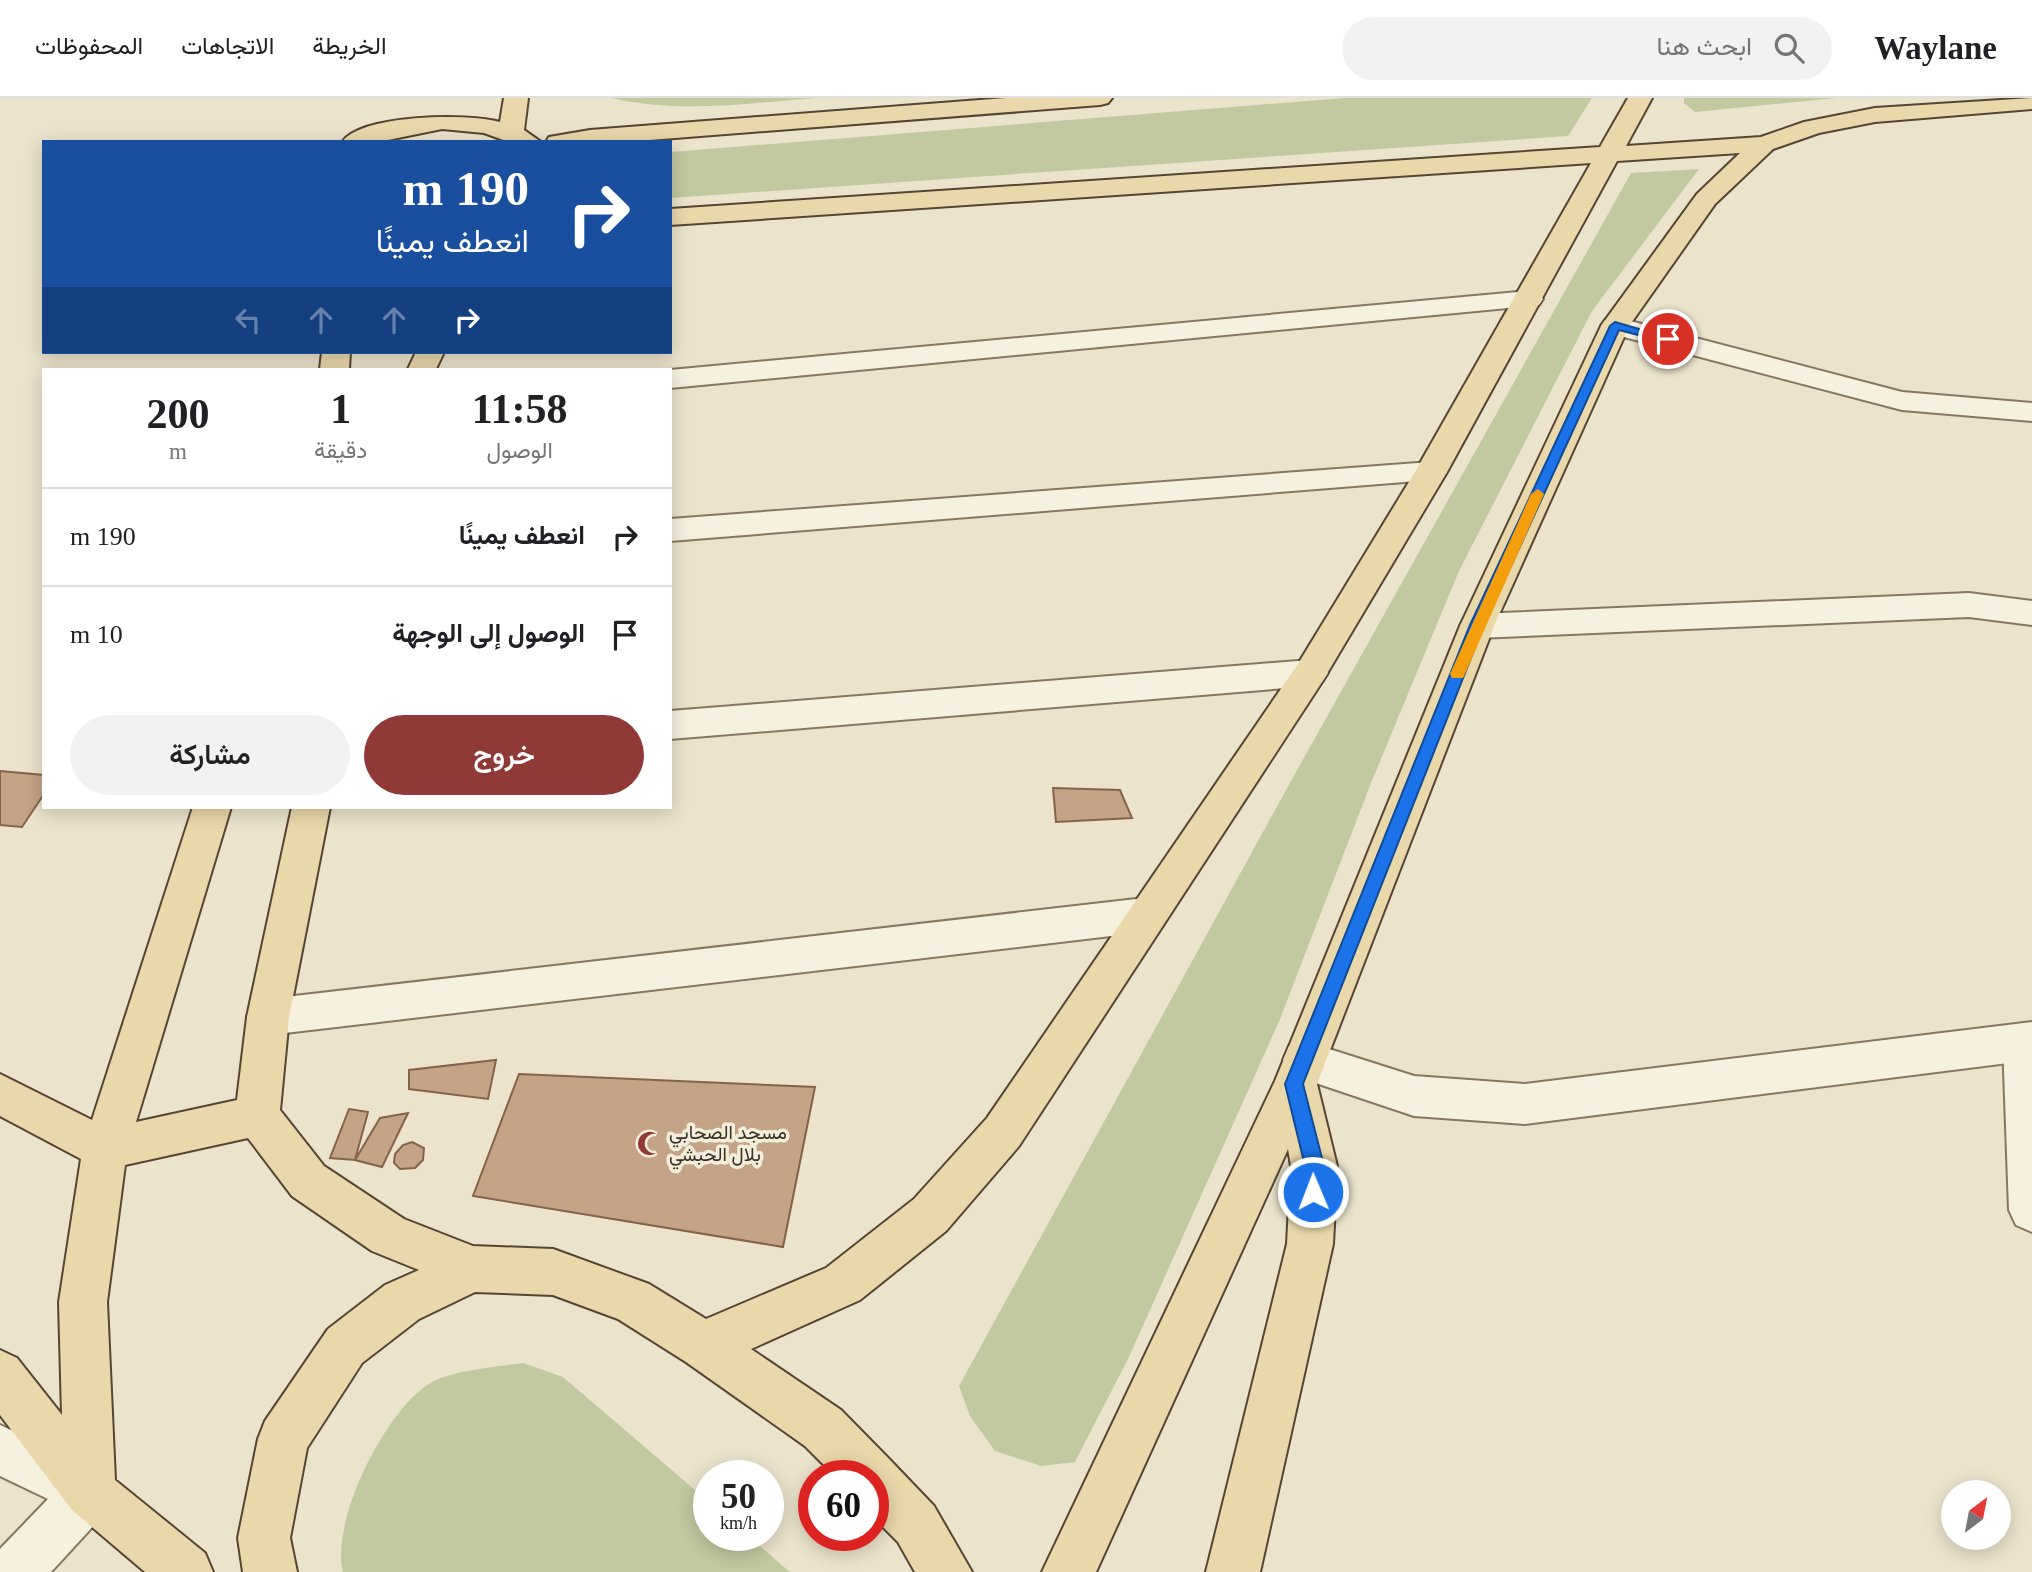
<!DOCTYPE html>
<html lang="ar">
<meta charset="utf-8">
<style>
body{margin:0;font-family:"Times New Roman",Vazirmatn,serif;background:#f2f2f2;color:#202124;direction:rtl;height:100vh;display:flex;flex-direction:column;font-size:26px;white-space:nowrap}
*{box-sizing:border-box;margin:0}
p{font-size:23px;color:#757577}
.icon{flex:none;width:38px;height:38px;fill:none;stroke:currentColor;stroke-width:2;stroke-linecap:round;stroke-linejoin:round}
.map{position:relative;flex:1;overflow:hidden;direction:ltr}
.details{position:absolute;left:42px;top:270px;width:630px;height:441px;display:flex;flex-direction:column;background:#fff;border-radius:0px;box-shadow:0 4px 18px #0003;direction:rtl}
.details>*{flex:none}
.banner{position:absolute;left:42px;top:42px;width:630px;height:214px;border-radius:0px;box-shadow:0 4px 18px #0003;direction:rtl;background:#1a4fa0;color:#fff;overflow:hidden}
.needle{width:46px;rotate:32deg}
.controls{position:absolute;left:1941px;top:1382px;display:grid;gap:14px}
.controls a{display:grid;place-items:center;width:70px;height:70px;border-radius:50%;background:#fff;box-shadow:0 4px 18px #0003;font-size:35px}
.speed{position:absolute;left:693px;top:1362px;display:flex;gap:14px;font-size:35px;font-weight:700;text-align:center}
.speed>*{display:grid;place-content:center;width:91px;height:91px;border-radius:50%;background:#fff;box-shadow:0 4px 18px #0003;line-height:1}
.speed small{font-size:18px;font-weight:400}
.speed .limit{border:10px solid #d22;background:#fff;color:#111}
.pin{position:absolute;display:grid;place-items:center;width:60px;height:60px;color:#fff;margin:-30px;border:4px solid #fff;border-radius:50%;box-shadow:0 2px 7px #0007}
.me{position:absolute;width:77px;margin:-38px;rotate:359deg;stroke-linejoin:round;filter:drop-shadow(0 0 5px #0008)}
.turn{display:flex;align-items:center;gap:24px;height:147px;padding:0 28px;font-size:32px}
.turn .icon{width:91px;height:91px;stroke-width:2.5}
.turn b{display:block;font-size:49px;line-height:60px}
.lanes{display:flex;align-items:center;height:66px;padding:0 28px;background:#0003;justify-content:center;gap:35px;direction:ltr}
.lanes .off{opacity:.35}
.eta{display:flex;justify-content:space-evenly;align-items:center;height:119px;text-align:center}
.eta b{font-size:42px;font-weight:600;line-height:49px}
.action{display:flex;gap:14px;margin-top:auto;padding:14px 28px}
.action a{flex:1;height:80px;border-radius:42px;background:#903a37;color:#fff;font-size:28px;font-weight:600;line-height:80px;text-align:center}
.action a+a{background:#f2f2f2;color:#202124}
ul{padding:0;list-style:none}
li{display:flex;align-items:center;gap:21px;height:98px;padding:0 28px;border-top:2px solid #e0e0e0}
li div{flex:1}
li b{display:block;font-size:26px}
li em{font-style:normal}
header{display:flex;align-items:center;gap:42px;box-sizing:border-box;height:98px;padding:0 35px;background:#fff;border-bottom:2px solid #e0e0e0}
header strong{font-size:33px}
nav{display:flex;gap:38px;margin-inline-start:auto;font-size:24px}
.search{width:490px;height:63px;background:#f2f2f2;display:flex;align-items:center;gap:18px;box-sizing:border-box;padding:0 24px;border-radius:38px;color:#757577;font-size:26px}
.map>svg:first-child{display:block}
.green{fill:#c2c9a0}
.building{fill:#c5a386;stroke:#846349;stroke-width:2}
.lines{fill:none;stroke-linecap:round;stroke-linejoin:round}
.minor-casing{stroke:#877761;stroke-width:4}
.tertiary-casing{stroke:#877761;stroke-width:4}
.primary-casing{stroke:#554535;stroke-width:4}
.minor{fill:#f6f0df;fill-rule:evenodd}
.tertiary{fill:#f6f0df;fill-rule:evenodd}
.primary{fill:#e9d8a9;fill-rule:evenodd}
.route{fill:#1a73e8;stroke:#114b97;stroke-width:2}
.slow{fill:#f59e0b}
.labels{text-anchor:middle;stroke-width:7;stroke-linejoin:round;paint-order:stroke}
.poi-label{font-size:19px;fill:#392f23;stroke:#f3eddb;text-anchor:start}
</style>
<header>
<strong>Waylane</strong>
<div class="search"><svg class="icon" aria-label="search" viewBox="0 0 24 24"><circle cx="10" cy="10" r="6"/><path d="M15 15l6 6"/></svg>ابحث هنا</div>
<nav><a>الخريطة</a><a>الاتجاهات</a><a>المحفوظات</a></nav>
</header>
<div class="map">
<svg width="2032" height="1474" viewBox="0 0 2032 1474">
<rect width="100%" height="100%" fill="#ebe3cc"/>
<!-- green -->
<path class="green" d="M612 0H817C749 5 679 16 612 0Z
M1345 0H1592L1568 38 670 100V54Z
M1684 0H1837L1695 14 1684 5Z
M1699 71 1592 213 1459 473 1371 685 1280 921 1129 1259 1075 1364 1041 1368 995 1353 970 1318 959 1288 1291 683 1631 75Z
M523 1265 563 1279 709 1404V1437H747L790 1474H343C330 1424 385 1313 429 1286 451 1272 497 1269 523 1265Z"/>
<!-- building -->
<path class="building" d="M0 673 44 677V696L22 729 0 727Z
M1053 690 1120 692 1132 720 1056 724Z
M496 962 488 1001 409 991V972Z
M519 976 815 989 783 1149 473 1098Z
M349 1011 368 1014 355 1062 330 1060Z
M408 1015 382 1069 355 1062 380 1020Z
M412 1044 424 1050 423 1062 415 1070 400 1071 394 1065 395 1056 403 1047Z"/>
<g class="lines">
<defs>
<path id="minor" d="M1529 193 1539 195 1543 201 1539 207 670 290V272Z
M1615 219 1902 294 2032 305V323L1902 312 1605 234 1601 228 1605 222Z
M1431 364 1442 367 1447 374 1442 381 670 443V421Z
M1969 495 2032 503V527L1969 519 1477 540 1465 537 1460 528 1465 519 1477 516Z
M1310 562 1322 566 1328 575 1322 584 1310 588 670 641V613Z
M1145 800 1159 805 1165 817 1159 829 1145 834 268 937 253 932 247 919 253 906 268 901Z
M2032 924V962L1525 1026 1414 1018 1289 976 1283 962 1289 948 1304 943 1414 978 1525 986Z
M0 1327 108 1376 116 1394 108 1412 51 1474H0V1451L48 1401 0 1378Z"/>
<path id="tertiary" d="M2024 925 2032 928V1134L2016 1127 2009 1112 2003 944 2009 931Z"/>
<path id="primary" d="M504 0H528L524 32 541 44H509L484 35 442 31 378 44H342C361 16 469 15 500 24Z
M1006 0H1112L1108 5 1100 7 624 44H546L549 39 590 32Z
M1628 0H1652L1626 48 1761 39 1804 24 1875 10 2032 0V11L1875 24 1819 35 1773 51 1715 106 1629 228 1494 528 1317 986 1337 1068 1333 1146 1260 1474H1206L1287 1146 1291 1068 1288 1051 1096 1474H1042L1275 983 1460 528 1601 228 1697 96 1740 55 1617 63 1447 374 1322 584 1019 1048 946 1133 860 1202 751 1251 841 1312 891 1363 934 1408 972 1474H915L898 1444 873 1419V1377H834L805 1348 686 1264 618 1221 553 1197 475 1194 419 1221 362 1265 307 1350 290 1440 297 1474H243L238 1440 258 1341 265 1323 328 1231 385 1187 419 1172 372 1153 292 1098 248 1040 125 1067 107 1204 115 1382 205 1455 213 1474H145L72 1412 0 1317V1252L17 1260 62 1317 59 1204 81 1061 0 1018V976L92 1022 193 709H231L136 1024 237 1002 247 919 292 709H330L289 919 280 1012 324 1068 404 1121 473 1148 553 1151 649 1186 706 1221 826 1170 914 1101 987 1020 1298 566 1415 374 1591 65 670 127V111L1600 49Z
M322 254H350L349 271H320Z
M416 254H444L436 271H408Z"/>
</defs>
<!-- minor casing -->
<use href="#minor" class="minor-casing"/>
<!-- tertiary casing -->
<use href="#tertiary" class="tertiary-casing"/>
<!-- primary casing -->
<use href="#primary" class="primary-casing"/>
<!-- minor -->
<use href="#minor" class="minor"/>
<!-- tertiary -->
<use href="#tertiary" class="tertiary"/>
<!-- primary -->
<use href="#primary" class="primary"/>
</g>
<!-- route -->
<path class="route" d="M1615 224 1673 241 1668 245 1619 232 1484 527 1303 986 1324 1068 1320 1100 1313 1103 1306 1100 1303 1094 1305 1068 1285 986 1470 527 1610 228Z"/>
<!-- slow -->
<path class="slow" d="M1538 391 1544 396 1465 576 1463 580H1452L1450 576 1531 396Z"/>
<!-- icons -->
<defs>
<symbol id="mosque-bare" viewBox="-9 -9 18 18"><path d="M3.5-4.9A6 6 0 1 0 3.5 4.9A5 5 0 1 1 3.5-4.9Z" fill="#903a37" stroke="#f3eddb" stroke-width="2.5" paint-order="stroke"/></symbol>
</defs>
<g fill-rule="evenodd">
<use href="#mosque-bare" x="632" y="1028" width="35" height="35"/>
</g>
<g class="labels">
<!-- poi labels -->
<g class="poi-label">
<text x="669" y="1041">مسجد الصحابي<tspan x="669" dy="22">بلال الحبشي</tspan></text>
</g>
</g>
</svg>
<div class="controls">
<a><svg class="needle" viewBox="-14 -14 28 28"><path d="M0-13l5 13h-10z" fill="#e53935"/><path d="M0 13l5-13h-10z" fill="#757577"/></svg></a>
</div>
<div class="speed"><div>50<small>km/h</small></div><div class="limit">60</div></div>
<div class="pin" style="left:1668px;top:241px;background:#d93025"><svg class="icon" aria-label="arrive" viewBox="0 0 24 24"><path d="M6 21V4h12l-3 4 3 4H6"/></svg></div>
<svg class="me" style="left:1313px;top:1094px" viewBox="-20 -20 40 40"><circle r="17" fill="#1a73e8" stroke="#fff" stroke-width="3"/><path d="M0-11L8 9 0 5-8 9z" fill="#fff"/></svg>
<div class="banner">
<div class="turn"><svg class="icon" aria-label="right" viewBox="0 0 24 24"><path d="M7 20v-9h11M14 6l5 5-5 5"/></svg><div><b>190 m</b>انعطف يمينًا</div></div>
<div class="lanes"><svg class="icon off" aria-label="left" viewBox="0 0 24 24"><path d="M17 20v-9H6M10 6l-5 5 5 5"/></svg><svg class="icon off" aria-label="ahead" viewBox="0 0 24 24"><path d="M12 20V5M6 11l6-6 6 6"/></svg><svg class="icon off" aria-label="ahead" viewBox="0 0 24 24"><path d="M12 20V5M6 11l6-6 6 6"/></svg><svg class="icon" aria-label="right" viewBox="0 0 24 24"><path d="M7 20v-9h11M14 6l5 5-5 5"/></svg></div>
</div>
<section class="details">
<div class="eta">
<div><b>11:58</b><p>الوصول</p></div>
<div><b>1</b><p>دقيقة</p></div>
<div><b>200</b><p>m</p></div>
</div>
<ul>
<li><svg class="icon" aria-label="right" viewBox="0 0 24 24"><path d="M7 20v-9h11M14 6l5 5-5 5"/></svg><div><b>انعطف يمينًا</b></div><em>190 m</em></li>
<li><svg class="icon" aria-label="arrive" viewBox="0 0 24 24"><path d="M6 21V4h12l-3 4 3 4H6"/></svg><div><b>الوصول إلى الوجهة</b></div><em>10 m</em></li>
</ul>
<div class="action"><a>خروج</a><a>مشاركة</a></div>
</section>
</div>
